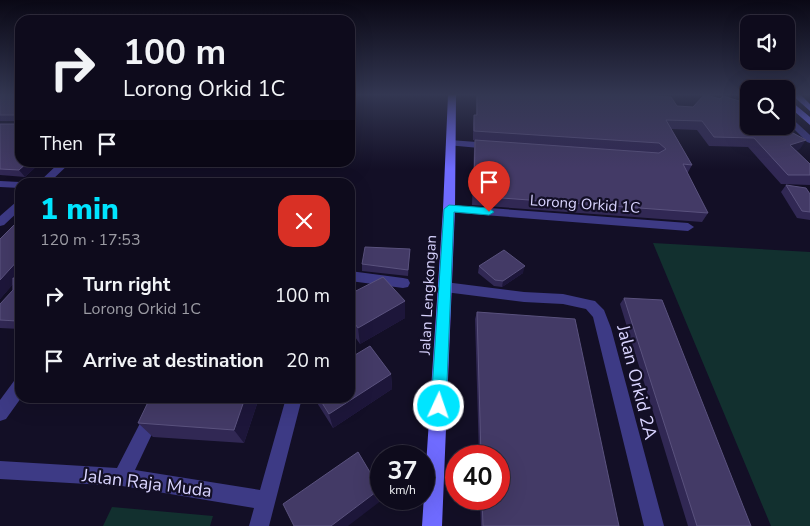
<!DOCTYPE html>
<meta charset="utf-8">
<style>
body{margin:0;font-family:"Nunito Sans",sans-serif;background:#171425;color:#f1f3f6;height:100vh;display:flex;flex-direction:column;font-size:19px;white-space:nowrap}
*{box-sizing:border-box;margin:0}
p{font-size:16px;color:#9b9ba3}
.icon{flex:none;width:28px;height:28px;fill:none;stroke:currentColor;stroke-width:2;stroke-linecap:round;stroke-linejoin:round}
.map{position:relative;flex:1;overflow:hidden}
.drawer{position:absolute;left:15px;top:178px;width:340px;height:225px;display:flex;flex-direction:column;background:#0e0b1c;border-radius:15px;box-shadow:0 5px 20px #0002,0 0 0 1px #2e2b3b}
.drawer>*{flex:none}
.hud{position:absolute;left:15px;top:15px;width:340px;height:152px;border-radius:15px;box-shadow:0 5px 20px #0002,0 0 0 1px #2e2b3b;background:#0e0b1c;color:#f1f3f6;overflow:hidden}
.controls{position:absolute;left:740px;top:15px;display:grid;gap:10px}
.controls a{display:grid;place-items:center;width:55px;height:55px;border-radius:10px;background:#0e0b1c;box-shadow:0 5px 20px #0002,0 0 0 1px #2e2b3b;font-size:25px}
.speed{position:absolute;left:370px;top:445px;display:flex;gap:10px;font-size:25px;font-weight:700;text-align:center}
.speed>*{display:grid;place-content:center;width:65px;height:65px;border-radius:50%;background:#0e0b1c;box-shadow:0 5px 20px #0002,0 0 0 1px #2e2b3b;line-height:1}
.speed small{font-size:12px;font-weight:400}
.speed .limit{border:8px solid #d22;background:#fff;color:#111}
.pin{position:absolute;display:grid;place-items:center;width:42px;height:42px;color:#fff;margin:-51px -21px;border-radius:50% 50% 50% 0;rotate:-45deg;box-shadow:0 0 5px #0007}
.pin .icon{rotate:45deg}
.me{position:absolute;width:55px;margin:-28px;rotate:3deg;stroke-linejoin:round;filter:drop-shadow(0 0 4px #0008)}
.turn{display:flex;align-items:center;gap:18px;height:105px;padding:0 25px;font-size:22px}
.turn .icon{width:65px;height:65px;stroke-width:2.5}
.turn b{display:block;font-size:35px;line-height:42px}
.then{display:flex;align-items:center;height:48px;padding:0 25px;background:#0003;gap:10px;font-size:19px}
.round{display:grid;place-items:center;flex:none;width:52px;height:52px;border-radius:15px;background:#171425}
.head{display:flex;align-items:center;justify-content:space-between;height:85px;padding:0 25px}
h1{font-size:30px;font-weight:800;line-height:38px;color:#00e5ff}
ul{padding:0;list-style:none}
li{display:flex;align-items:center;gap:15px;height:65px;padding:0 25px}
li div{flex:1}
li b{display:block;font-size:19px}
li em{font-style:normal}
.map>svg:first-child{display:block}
.green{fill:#12302f}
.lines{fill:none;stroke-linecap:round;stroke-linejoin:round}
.street{fill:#3d3a85;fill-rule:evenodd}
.secondary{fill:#6f6bff;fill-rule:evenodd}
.wall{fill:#312854}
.shaded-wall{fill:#1d163a}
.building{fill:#433a66;stroke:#5a527e}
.route{fill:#00e5ff;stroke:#0095a6}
.labels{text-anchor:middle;stroke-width:4.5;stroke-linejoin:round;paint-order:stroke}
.street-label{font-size:15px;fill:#d9d4ff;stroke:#130f26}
.near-street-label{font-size:18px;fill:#d9d4ff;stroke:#130f26}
</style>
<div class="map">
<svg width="810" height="526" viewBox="0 0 810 526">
<rect width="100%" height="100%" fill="#130f26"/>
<!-- green -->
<path class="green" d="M653 243 810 252V526H771Z
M112 507 213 516 210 526H103Z"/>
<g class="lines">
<!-- street -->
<path class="street" d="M786 113 810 135V143L807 142 786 121Z
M450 140 490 143 495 146 490 149 447 145V141Z
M60 162H71L50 182H39Z
M0 181 20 182H23H20V188L0 187Z
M20 201V210L4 225 0 226V216L16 202Z
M449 205 688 223 694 227 688 231 445 212 443 209 445 206Z
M350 271 403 278 408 279 410 283 408 287 403 288 350 281Z
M445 282 524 292 563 294 590 300 595 301 604 310 611 328 664 526H644L593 317 586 309 563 304 524 302 445 292 440 291 438 287 440 283Z
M20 379 21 398 6 419 0 421V400L14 381Z
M153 398H169L135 470 260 490 286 398H302L269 526H249L254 508 122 486 0 479V461L117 468Z"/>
<!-- secondary -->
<path class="secondary" d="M448 95H456L455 209 442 526H422L443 209Z
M792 95H801L810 104V111Z
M786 97 810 117V125L786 104Z"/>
</g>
<!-- wall -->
<path class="wall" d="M0 95H20V162H41L25 177 0 175V124H15L16 121H0Z
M476 95H636L677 106 800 149 796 150 810 164V185L781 184 748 147 709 146 697 130 671 129 692 165 687 174 708 213 702 222 472 205 474 149 475 140 656 153 473 140V123L474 115H476Z
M786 185 810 194V220L797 218 781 192Z
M20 219V276L18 278H20V329L0 328V304L13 290V284L0 299V239Z
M410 249 408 276 362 271V264Z
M479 266 523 273 502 287 494 286 478 273Z
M350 294 405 301V318L360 344 350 330Z
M624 298 751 526H688L620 304Z
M477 312 619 526H481L480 499H499V456H479L475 319Z
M391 374 392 389 333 428 314 398H350Z
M259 398 244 443 153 437 138 423Z"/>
<!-- shaded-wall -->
<path class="shaded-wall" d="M806 140 800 149 784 154 790 145Z
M28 162H41L25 177 19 170Z
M20 258V276L0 299V280Z
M525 266 523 273 502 287 503 281Z
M405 301V318L360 344 358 328Z
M20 317V324L17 321Z
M391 374 392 389 333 428 329 414Z
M245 398H259L244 443 234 430Z
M380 489 382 500 348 526H331Z"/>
<!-- building -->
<path class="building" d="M0 95H20V162H28L19 170 0 169V124H15L17 117 16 115H0Z
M477 95H636L671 97 677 106 693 107 704 95H707L720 99 723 96 749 104V126H780L806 140 790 145 810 164V175H788L754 138 714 137 702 121 666 120 692 165 683 164 708 213 474 196 475 140 659 153 666 149 659 143 474 131V115H477Z
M786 185 806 188 810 194V212L802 211Z
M20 219V258L0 280V239Z
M365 247 410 249 408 270 362 264Z
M504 250 525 266 503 281 495 280 479 266Z
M383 277 405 301 358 328 350 317V294Z
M13 278H20V317L17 321 0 320V304L13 290Z
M624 298 662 300 751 526H697Z
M477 312 575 319 619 526H483L482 499H499V456H481Z
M370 346 391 374 329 414 319 398H350V358Z
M150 398H245L234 430 138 423Z
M358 452 380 489 331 526H294L283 504Z"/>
<!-- sky -->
<linearGradient id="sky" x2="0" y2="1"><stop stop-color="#0a0815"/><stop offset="0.56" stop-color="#333752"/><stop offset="1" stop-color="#333752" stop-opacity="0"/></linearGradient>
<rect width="810" height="169" fill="url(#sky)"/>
<!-- route -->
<path class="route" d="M449 205 489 208 494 212 489 215 454 212 446 406 444 412 439 414 433 412 431 406 444 209Z"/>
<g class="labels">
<!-- street labels -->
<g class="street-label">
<text transform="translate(585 204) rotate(4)" y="5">Lorong Orkid 1C</text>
<text transform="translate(428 295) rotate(-87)" y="5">Jalan Lengkongan</text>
</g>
<!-- near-street labels -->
<g class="near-street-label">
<text transform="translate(637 382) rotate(76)" y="6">Jalan Orkid 2A</text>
<text transform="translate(147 483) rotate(7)" y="6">Jalan Raja Muda</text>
</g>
</g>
</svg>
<div class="controls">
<a><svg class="icon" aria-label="sound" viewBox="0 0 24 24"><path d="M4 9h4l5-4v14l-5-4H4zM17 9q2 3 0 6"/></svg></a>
<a><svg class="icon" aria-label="search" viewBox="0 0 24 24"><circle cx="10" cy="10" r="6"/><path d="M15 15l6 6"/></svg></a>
</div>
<div class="speed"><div>37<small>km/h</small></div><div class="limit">40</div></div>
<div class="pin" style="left:489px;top:212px;background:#d93025"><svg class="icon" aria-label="arrive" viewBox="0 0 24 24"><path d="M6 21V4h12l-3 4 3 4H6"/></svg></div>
<svg class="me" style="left:439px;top:406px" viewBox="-20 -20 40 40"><circle r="17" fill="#00e5ff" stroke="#fff" stroke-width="3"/><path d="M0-11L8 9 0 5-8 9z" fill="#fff"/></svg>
<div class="hud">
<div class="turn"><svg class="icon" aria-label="right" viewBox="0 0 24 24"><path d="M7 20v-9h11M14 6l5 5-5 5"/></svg><div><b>100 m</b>Lorong Orkid 1C</div></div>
<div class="then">Then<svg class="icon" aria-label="arrive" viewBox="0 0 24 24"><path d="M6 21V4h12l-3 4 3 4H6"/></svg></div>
</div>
<section class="drawer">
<div class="head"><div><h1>1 min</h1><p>120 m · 17:53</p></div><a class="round" style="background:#d93025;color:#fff"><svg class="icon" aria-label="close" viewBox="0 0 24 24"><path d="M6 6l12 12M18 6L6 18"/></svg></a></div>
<ul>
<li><svg class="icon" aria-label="right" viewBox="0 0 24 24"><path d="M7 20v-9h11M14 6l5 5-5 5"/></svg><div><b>Turn right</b><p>Lorong Orkid 1C</p></div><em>100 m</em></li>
<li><svg class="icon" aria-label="arrive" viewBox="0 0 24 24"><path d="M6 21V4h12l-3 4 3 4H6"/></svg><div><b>Arrive at destination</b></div><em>20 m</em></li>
</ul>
</section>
</div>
